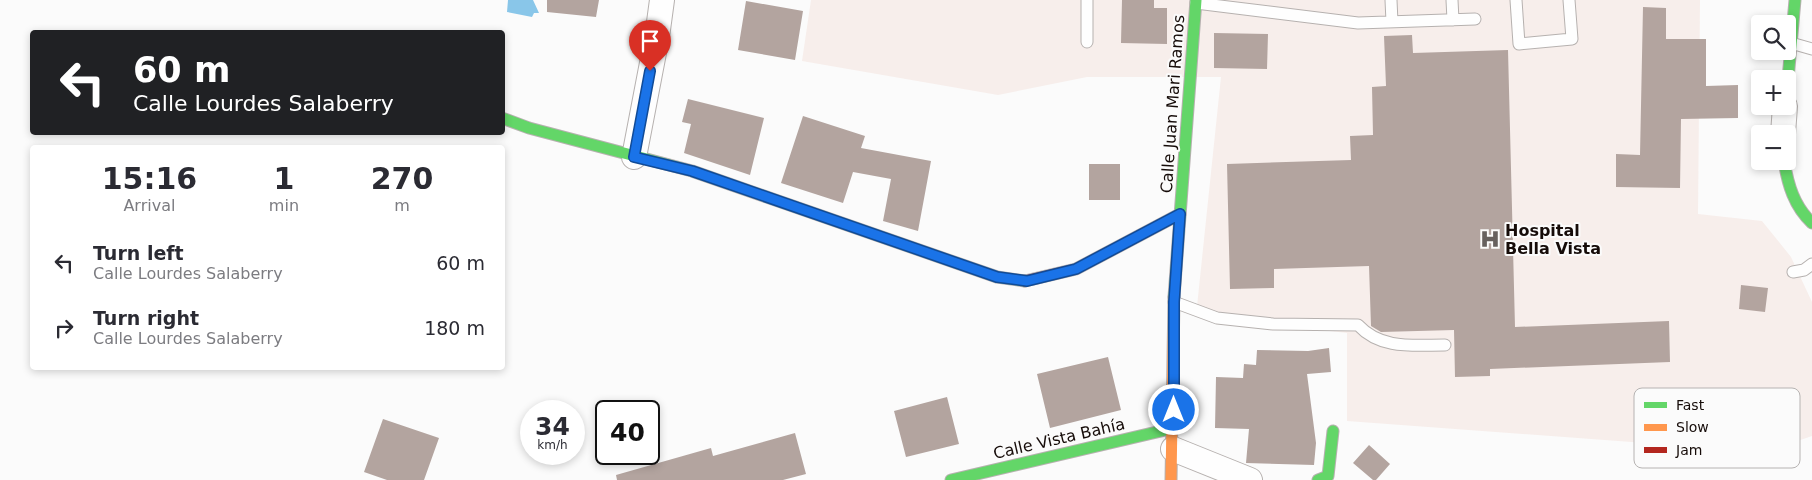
<!DOCTYPE html>
<meta charset="utf-8">
<style>
body{margin:0;font-family:"DejaVu Sans",sans-serif;background:#f7f7f7;color:#2b2b33;height:100vh;display:flex;flex-direction:column;font-size:19px;white-space:nowrap}
*{box-sizing:border-box;margin:0}
p{font-size:16px;color:#7c7c81}
.icon{flex:none;width:28px;height:28px;fill:none;stroke:currentColor;stroke-width:2;stroke-linecap:round;stroke-linejoin:round}
.map{position:relative;flex:1;overflow:hidden}
.side{position:absolute;left:30px;top:145px;width:475px;height:225px;display:flex;flex-direction:column;background:#fff;border-radius:5px;box-shadow:0 2px 8px #0003}
.side>*{flex:none}
.guide{position:absolute;left:30px;top:30px;width:475px;height:105px;border-radius:5px;box-shadow:0 2px 8px #0003;background:#202124;color:#fff;overflow:hidden}
.fabs{position:absolute;left:1751px;top:15px;display:grid;gap:10px}
.fabs a{display:grid;place-items:center;width:45px;height:45px;border-radius:5px;background:#fff;box-shadow:0 2px 8px #0003;font-size:25px}
.speed{position:absolute;left:520px;top:400px;display:flex;gap:10px;font-size:25px;font-weight:700;text-align:center}
.speed>*{display:grid;place-content:center;width:65px;height:65px;border-radius:50%;background:#fff;box-shadow:0 2px 8px #0003;line-height:1}
.speed small{font-size:12px;font-weight:400}
.speed .limit{border:2px solid #111;border-radius:8px;background:#fff;color:#111}
.pin{position:absolute;display:grid;place-items:center;width:42px;height:42px;color:#fff;margin:-51px -21px;border-radius:50% 50% 50% 0;rotate:-45deg;box-shadow:0 0 5px #0007}
.pin .icon{rotate:45deg}
.me{position:absolute;width:55px;margin:-28px;rotate:0deg;stroke-linejoin:round;filter:drop-shadow(0 0 4px #0008)}
.turn{display:flex;align-items:center;gap:18px;height:105px;padding:0 20px;font-size:22px}
.turn .icon{width:65px;height:65px;stroke-width:2.5}
.turn b{display:block;font-size:35px;line-height:42px}
.eta{display:flex;justify-content:space-evenly;align-items:center;height:85px;text-align:center}
.eta b{font-size:30px;font-weight:700;line-height:35px}
ul{padding:0;list-style:none}
li{display:flex;align-items:center;gap:15px;height:65px;padding:0 20px}
li div{flex:1}
li b{display:block;font-size:19px}
li em{font-style:normal}
.map>svg:first-child{display:block}
.built{fill:#f7eeeb}
.water{fill:#89c6e9}
.building{fill:#b3a49f}
.lines{fill:none;stroke-linecap:round;stroke-linejoin:round}
.lane-casing{stroke:#b6b1af;stroke-width:13}
.street-casing{stroke:#b6b1af;stroke-width:26}
.fast-casing{stroke:#b6b1af;stroke-width:13}
.slow-casing{stroke:#b6b1af;stroke-width:13}
.jam-casing{stroke:#b6b1af;stroke-width:13}
.lane{stroke:#fefefe;stroke-width:11}
.street{stroke:#fefefe;stroke-width:24}
.fast{stroke:#63d668;stroke-width:11}
.slow{stroke:#ff974d;stroke-width:11}
.jam{stroke:#b3261e;stroke-width:11}
.route-casing{stroke:#114b97;stroke-width:12}
.route{stroke:#1a73e8;stroke-width:9}
.labels{text-anchor:middle;stroke-width:4;stroke-linejoin:round;paint-order:stroke}
.street-label{font-size:16px;fill:#160c09;stroke:#fbfbfb}
.poi-label{font-size:16px;font-weight:bold;fill:#160c09;stroke:#fbfbfb;text-anchor:start}
.key{fill:#fbfbfb;stroke:#b6b3b2;stroke-width:1}
.key-label{font-size:14px;fill:#160c09}
</style>
<div class="map">
<svg width="1812" height="480" viewBox="0 0 1812 480">
<rect width="100%" height="100%" fill="#fbfbfb"/>
<!-- built -->
<path class="built" d="M811 0H1700L1698 214 1762 221 1791 257 1812 302V436L1766 452 1347 421V333L1196 316 1221 77H1087L998 95 802 61Z"/>
<!-- water -->
<path class="water" d="M508 0H533L539 13H534L532 17 507 12Z"/>
<!-- building -->
<path class="building" d="M547 0H599L596 17 547 12Z
M1122 0H1154V8H1167V44L1121 43Z
M746 1 803 11 795 60 738 50Z
M1643 7 1666 8V39H1706V86L1738 85V118L1681 119 1680 188 1616 187V154L1640 155Z
M1214 33 1268 34 1267 69 1214 68Z
M1412 35 1413 53 1508 50 1515 327 1669 321 1670 362 1490 369V376L1455 377 1454 330 1381 332 1371 326 1369 266 1274 269V288L1230 289 1227 164 1351 160 1350 136 1373 135 1372 87 1386 86 1384 36Z
M688 99 764 118 750 175 684 153 691 124 682 122Z
M803 116 865 136 861 148 931 161 918 231 883 221 891 179 853 172 843 203 781 183Z
M1089 164H1120V200H1089Z
M1741 285 1768 288 1765 312 1739 309Z
M1329 348 1331 372 1307 374 1316 443 1314 465 1246 463 1249 429 1215 428 1216 377 1243 378 1244 364 1256 365 1257 350 1308 351Z
M1108 357 1121 410 1050 428 1037 374Z
M947 397 959 444 906 457 894 411Z
M383 419 439 438 424 480H387L364 472Z
M795 433 806 474 783 480H617L616 475 711 448 713 456Z
M1369 445 1390 464 1376 480H1373L1353 463Z"/>
<g class="lines">
<defs>
<path id="lane" d="M1087 0V42
M1391 0 1392 22
M1452 0 1453 20
M1516 0 1519 44 1572 39 1569 0
M1196 3 1358 23 1475 19
M1791 43 1812 49
M1793 272 1804 270 1812 264
M1174 302 1217 318 1273 324 1358 325C1381 350 1414 345 1445 345"/>
<path id="street" d="M1783 134 1785 106
M634 157 657 37 662 0
M1173 449 1250 480"/>
<path id="fast" d="M1788 79 1795 0
M502 118 529 128 692 171 997 277 1025 281
M1784 161C1788 185 1794 206 1812 223
M1174 297 1196 0
M951 480 1174 428
M1318 480 1328 476 1333 431"/>
<path id="slow" d="M1171 480 1174 297"/>
<path id="jam" d="M1025 281 1076 269 1180 214"/>
</defs>
<!-- lane casing -->
<use href="#lane" class="lane-casing"/>
<!-- street casing -->
<use href="#street" class="street-casing"/>
<!-- fast casing -->
<use href="#fast" class="fast-casing"/>
<!-- slow casing -->
<use href="#slow" class="slow-casing"/>
<!-- jam casing -->
<use href="#jam" class="jam-casing"/>
<!-- lane -->
<use href="#lane" class="lane"/>
<!-- street -->
<use href="#street" class="street"/>
<!-- fast -->
<use href="#fast" class="fast"/>
<!-- slow -->
<use href="#slow" class="slow"/>
<!-- jam -->
<use href="#jam" class="jam"/>
</g>
<g class="lines">
<defs>
<path id="route" d="M650 71 634 157 692 171 997 277 1027 281 1076 269 1180 214 1174 302V410"/>
</defs>
<!-- route casing -->
<use href="#route" class="route-casing"/>
<!-- route -->
<use href="#route" class="route"/>
</g>
<!-- icons -->
<defs>
<symbol id="hospital-bare" viewBox="-9 -9 18 18"><path d="M-5-5h3v3.5h4V-5h3V5h-3V1.5h-4V5h-3Z" fill="#66605e" stroke="#fbfbfb" stroke-width="2.5" paint-order="stroke"/></symbol>
</defs>
<g fill-rule="evenodd">
<use href="#hospital-bare" x="1476" y="225" width="28" height="28"/>
</g>
<g class="labels">
<!-- street labels -->
<g class="street-label">
<text transform="translate(1172 104) rotate(-86)" y="6">Calle Juan Mari Ramos</text>
<text transform="translate(1059 438) rotate(-13)" y="6">Calle Vista Bahía</text>
</g>
<!-- poi labels -->
<g class="poi-label">
<text x="1505" y="236">Hospital<tspan x="1505" dy="18">Bella Vista</tspan></text>
</g>
</g>
<!-- legend -->
<rect x="1634" y="388" width="166" height="80" rx="8" class="key"/>
<rect x="1644" y="402" width="23" height="6" fill="#63d668"/>
<rect x="1644" y="424" width="23" height="7" fill="#ff974d"/>
<rect x="1644" y="447" width="23" height="6" fill="#b3261e"/>
<g class="key-label">
<text x="1676" y="410">Fast</text>
<text x="1676" y="432">Slow</text>
<text x="1676" y="455">Jam</text>
</g>
</svg>
<div class="fabs">
<a><svg class="icon" aria-label="search" viewBox="0 0 24 24"><circle cx="10" cy="10" r="6"/><path d="M15 15l6 6"/></svg></a>
<a>+</a>
<a>−</a>
</div>
<div class="speed"><div>34<small>km/h</small></div><div class="limit">40</div></div>
<div class="pin" style="left:650px;top:71px;background:#d93025"><svg class="icon" aria-label="arrive" viewBox="0 0 24 24"><path d="M6 21V4h12l-3 4 3 4H6"/></svg></div>
<svg class="me" style="left:1174px;top:410px" viewBox="-20 -20 40 40"><circle r="17" fill="#1a73e8" stroke="#fff" stroke-width="3"/><path d="M0-11L8 9 0 5-8 9z" fill="#fff"/></svg>
<div class="guide">
<div class="turn"><svg class="icon" aria-label="left" viewBox="0 0 24 24"><path d="M17 20v-9H6M10 6l-5 5 5 5"/></svg><div><b>60 m</b>Calle Lourdes Salaberry</div></div>
</div>
<section class="side">
<div class="eta">
<div><b>15:16</b><p>Arrival</p></div>
<div><b>1</b><p>min</p></div>
<div><b>270</b><p>m</p></div>
</div>
<ul>
<li><svg class="icon" aria-label="left" viewBox="0 0 24 24"><path d="M17 20v-9H6M10 6l-5 5 5 5"/></svg><div><b>Turn left</b><p>Calle Lourdes Salaberry</p></div><em>60 m</em></li>
<li><svg class="icon" aria-label="right" viewBox="0 0 24 24"><path d="M7 20v-9h11M14 6l5 5-5 5"/></svg><div><b>Turn right</b><p>Calle Lourdes Salaberry</p></div><em>180 m</em></li>
</ul>
</section>
</div>
